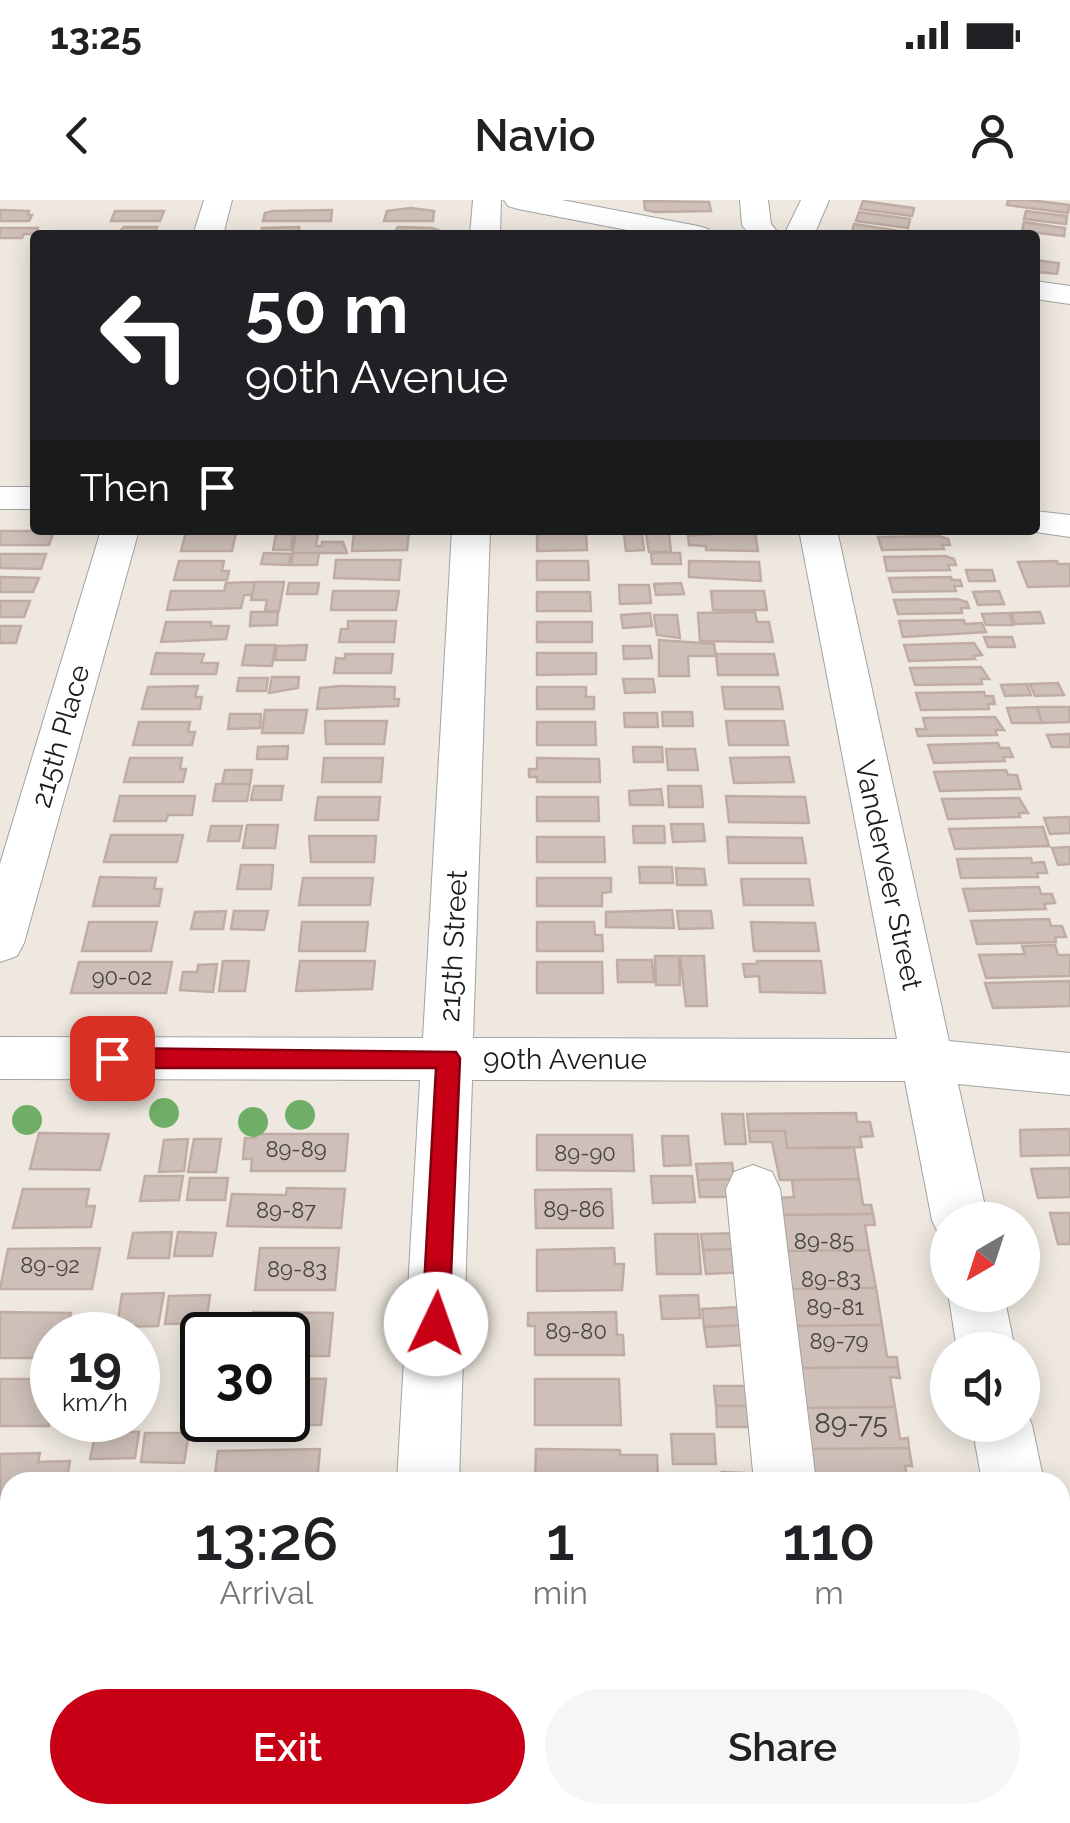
<!DOCTYPE html>
<style>
body{margin:0;font-family:Raleway,sans-serif;background:#f6f6f6;color:#202124;height:100vh;display:flex;flex-direction:column;font-size:38px;white-space:nowrap}
*{box-sizing:border-box;margin:0}
p{font-size:32px;color:#757577}
.icon{flex:none;width:55px;height:55px;fill:none;stroke:currentColor;stroke-width:2;stroke-linecap:round;stroke-linejoin:round}
.map{position:relative;flex:1;overflow:hidden}
.side{position:absolute;left:0px;top:1272px;width:1070px;height:352px;display:flex;flex-direction:column;background:#fff;border-radius:30px 30px 0 0;box-shadow:0 5px 25px #0003}
.side>*{flex:none}
.hud{position:absolute;left:30px;top:30px;width:1010px;height:305px;border-radius:10px;box-shadow:0 5px 25px #0003;background:#202124;color:#fff;overflow:hidden}
.needle{width:65px;rotate:219deg}
.buttons{position:absolute;left:930px;top:1002px;display:grid;gap:20px}
.buttons a{display:grid;place-items:center;width:110px;height:110px;border-radius:50%;background:#fff;box-shadow:0 5px 25px #0003;font-size:50px}
.speed{position:absolute;left:30px;top:1112px;display:flex;gap:20px;font-size:50px;font-weight:700;text-align:center}
.speed>*{display:grid;place-content:center;width:130px;height:130px;border-radius:50%;background:#fff;box-shadow:0 5px 25px #0003;line-height:1}
.speed small{font-size:25px;font-weight:400}
.speed .limit{border:5px solid #111;border-radius:15px;background:#fff;color:#111}
.pin{position:absolute;display:grid;place-items:center;width:85px;height:85px;color:#fff;margin:-42px;border-radius:20px;box-shadow:0 5px 15px #0006}
.me{position:absolute;width:110px;margin:-55px;rotate:3deg;stroke-linejoin:round;filter:drop-shadow(0 0 8px #0008)}
.turn{display:flex;align-items:center;gap:35px;height:210px;padding:0 50px;font-size:45px}
.turn .icon{width:130px;height:130px;stroke-width:2.5}
.turn b{display:block;font-size:70px;line-height:85px}
.then{display:flex;align-items:center;height:95px;padding:0 50px;background:#0003;gap:20px;font-size:38px}
.eta{display:flex;justify-content:space-evenly;align-items:center;height:170px;text-align:center}
.eta b{font-size:60px;font-weight:600;line-height:70px}
.primary-button{display:flex;gap:20px;margin-top:auto;padding:20px 50px}
.primary-button a{flex:1;height:115px;border-radius:60px;background:#c70015;color:#fff;font-size:40px;font-weight:600;line-height:115px;text-align:center}
.primary-button a+a{background:#f6f6f6;color:#202124}
.status{display:flex;justify-content:space-between;align-items:center;height:70px;padding:0 50px;background:#fff;direction:ltr}
.status svg{height:28px;fill:currentColor}
header{display:flex;justify-content:space-between;align-items:center;height:130px;padding:0 50px;background:#fff;font-size:45px;font-weight:600}
.map>svg:first-child{display:block}
.building{fill:#cec0b9;stroke:#c0aca2;stroke-width:2.5}
.lines{fill:none;stroke-linecap:round;stroke-linejoin:round}
.minor-casing{stroke:#a3a3a3;stroke-width:2}
.minor{fill:#fff;fill-rule:evenodd}
.tree{fill:#6fae67}
.route{fill:#c70015;stroke:#81000e;stroke-width:2.5}
.labels{text-anchor:middle;stroke-width:10;stroke-linejoin:round;paint-order:stroke}
.number-label{font-size:22px;fill:#484543}
.street-label{font-size:28px;fill:#1c1c1c;stroke:#fff}
.near-number-label{font-size:28px;fill:#484543}
</style>
<div class="status"><b>13:25</b><svg viewBox="0 0 49 12"><path d="M0 12V9h3v3zM5 12V6h3v6zM10 12V3h3v9zM15 12V0h3v12zM26 1h20v11H26zM47 4h2v5h-2z"/></svg></div>
<header><svg class="icon" aria-label="back" viewBox="0 0 24 24"><path d="M15 5l-7 7 7 7"/></svg>Navio<svg class="icon" aria-label="person" viewBox="0 0 24 24"><circle cx="12" cy="8" r="4"/><path d="M4 21q1-7 8-7t8 7"/></svg></header>
<div class="map">
<svg width="1070" height="1623" viewBox="0 0 1070 1623">
<rect width="100%" height="100%" fill="#eee8e0"/>
<!-- building -->
<path class="building" d="M1008 0H1030L1069 5 1068 13 1007 5Z
M644 1 709 2 711 11 656 12 645 10Z
M863 1 914 8 912 16 860 9Z
M411 8 434 11 433 21H384L387 11Z
M0 10 29 11 28 15H32L29 21H0Z
M332 10 331 21H263L265 13 273 11Z
M115 11H164L160 21H111Z
M1026 11 1067 16 1066 24 1024 19Z
M859 12 910 19 908 28 856 21Z
M1024 22 1065 28 1064 36 1022 31Z
M854 24 906 32 915 33 852 32Z
M124 27H157L155 35H116Z
M299 27 300 35H260L262 28Z
M398 27 432 28 438 30 432 35H392Z
M0 28H38L36 34H24L22 38H0Z
M1035 60 1059 63 1057 74 1039 72Z
M375 330 409 333 407 350 352 351 354 333Z
M722 330 755 333 758 351 706 350V346L689 345 688 336 722 333Z
M0 331H54L49 345H0Z
M186 332 236 333 232 351H181Z
M537 333H586L587 350 537 351Z
M669 333 671 352H649L646 334Z
M276 334H293L291 350H273Z
M296 334H318L316 346H322V342H343L347 353H292Z
M624 334H642L644 350 626 351Z
M939 336 948 339 950 345H942L944 349 882 350 878 337Z
M264 353 291 354 289 365 261 364Z
M293 353H319L317 365H291Z
M651 353H680L681 364H652Z
M0 354H46L41 369 0 368Z
M945 356 954 359 956 365H948L950 370 887 371 884 357Z
M336 360H401L399 380 334 378Z
M179 361H224L222 371H229L227 380H174Z
M537 361H588L589 380H537Z
M689 361 759 362 761 381 689 377Z
M1057 361 1058 364H1070V386L1028 387 1018 362Z
M966 370H992L995 381H969Z
M0 377 39 378 33 392H0Z
M951 377 952 380H960L962 386H954L956 391 893 392 889 378Z
M255 382 252 395H244L241 408 167 410 171 391H224L226 383Z
M255 382H284L279 411H265L267 400H251Z
M289 383H319L317 394H287Z
M681 383 684 394 656 395 654 384Z
M619 385H649L651 403 620 404Z
M333 391H399L396 410H331Z
M711 391H764L767 410H713Z
M999 391 1004 404 978 405 973 392Z
M537 392H590L591 411H537Z
M957 399 967 402 969 408H961L962 413 898 414 894 400Z
M0 401H30L24 417H0Z
M251 412H278L277 425 250 426Z
M755 412 757 422H769L773 442 700 441 698 413Z
M1040 412 1044 423 1015 424 1011 413Z
M650 413 652 426 623 428 621 415Z
M1009 413 1013 425H986L982 414Z
M654 415H677L680 438 657 435Z
M964 420 965 424 982 423 986 432 903 437 899 421Z
M348 421H396L394 442H339L341 429H348Z
M166 422H211V426H229L226 439 161 442Z
M537 422H592V442H537Z
M0 426H21L16 443H0Z
M984 437H1012L1015 447H988Z
M659 440 714 444 716 456H688L689 476H659Z
M974 443 982 455 973 456 975 459 909 461 904 445Z
M246 445H275L272 466 242 465Z
M307 445 305 460H275L277 446Z
M623 446H650L652 458 624 459Z
M156 453 204 454 201 463H218L216 474H151Z
M537 453H596V474L537 475Z
M345 454H393L391 473H334L336 458 345 459Z
M716 454H774L778 475H718Z
M981 467 989 479H981L982 484 915 485 910 468Z
M272 477H299L298 488 269 493Z
M239 478H268L266 491H237Z
M623 479H653L655 492 625 493Z
M1058 483 1064 495 1035 496 1030 484Z
M1027 484 1031 495 1005 496 1001 485Z
M198 486 195 497H202L200 509H142L148 487Z
M341 486 395 487 394 499H399L398 506 317 509 320 488Z
M537 487H586V497H594V509H537Z
M722 487H779L783 509H725Z
M984 492 985 496H993L995 504H988L989 509 921 510 916 493Z
M1037 507 1042 523H1012L1007 508Z
M1037 507H1069L1070 522 1042 523Z
M265 510H307L303 533H262Z
M662 512H692L693 526H663Z
M624 513H657L658 527H625Z
M230 514H261L260 528 228 529Z
M995 517 1004 530H995L997 535 918 536 916 529H926L923 518Z
M325 521H387L384 544H326Z
M726 521H784L788 545H729Z
M139 522H190L188 532H195L192 545H133Z
M537 522H595L596 545H537Z
M1070 534V547H1052L1047 535Z
M998 543 1000 548H1009L1013 557H1003L1005 561 934 563 928 545Z
M288 546 287 559H257L258 547Z
M633 547H662L663 562H634Z
M666 549H695L698 570H668Z
M789 557 794 582 734 583 730 558Z
M130 558H182L180 569H186L183 582H124Z
M324 558H383L381 582H322Z
M537 558 599 559 600 582H537V577H529V569H537Z
M225 570H252L250 584H222Z
M1006 570 1008 575H1017L1021 589 940 591 934 572Z
M216 584H250L247 601H213Z
M254 586H283L281 600H251Z
M668 586H701L703 607H669Z
M661 589 663 605H630L629 591Z
M120 596H195L192 615H168L166 621H114Z
M726 596 805 597 809 623 729 622Z
M318 597H380L378 620H315Z
M537 597H598L599 621H537Z
M1019 598 1028 613H1019L1020 617 948 619 942 599Z
M1070 617V633L1050 634 1044 618Z
M671 624H703L705 641 673 642Z
M247 625H278L275 648H243Z
M211 626H242L239 641H208Z
M633 626H664L665 643H634Z
M1043 627 1049 646 955 649 949 629Z
M111 635H183L177 662H104Z
M309 636H376L374 662H311Z
M537 637H604L605 662H537Z
M727 637 802 638 806 663H729Z
M1070 647V664L1058 665 1052 648Z
M1031 658 1032 663 1044 662 1047 673H1037L1038 677 961 678 957 659Z
M241 665H273L271 689H237Z
M639 667H672L673 683H640Z
M676 668 704 669 706 685H677Z
M100 677 156 678 154 689H162L159 706H93Z
M303 678H373L370 705H299Z
M537 678H611V692L602 693V706H537Z
M741 679H809L813 705H744Z
M1039 687 1041 694H1052L1055 703 1044 704 1046 709 969 711 963 689Z
M672 710 674 728 606 727V712Z
M226 711 223 729H191L195 712Z
M234 711H268L264 730 231 729Z
M677 711H711L713 728 679 729Z
M1049 719 1051 726H1062L1066 737H1055L1056 742 977 744 971 721Z
M89 722H157L151 751H82Z
M302 722H368L365 751H299Z
M537 722H594L595 735H602L603 751H537Z
M751 722 815 723 819 751H754Z
M1055 745 1058 755H1070V776L986 778 979 755 1025 754 1022 746Z
M655 756H679L680 785H656Z
M680 756H704L707 806H686Z
M617 760H652L654 782H618Z
M223 761H249L245 791H219Z
M300 761H375L372 789 296 791Z
M757 761H821L825 793 760 792 759 776 745 777 743 764H757Z
M79 762H172L166 793H71Z
M537 762H602L603 793H537Z
M217 764 213 792 180 790 183 772H197L198 765Z
M1070 781V806L993 808 985 783Z
M856 913 857 922H870L873 936 860 937 862 947 787 948 785 931H749L747 914Z
M722 914H743L746 944H725Z
M1070 929V955L1021 956 1020 930Z
M749 931H785L787 948H854L859 979 780 980 772 942H750Z
M39 933 109 934 100 970 30 969Z
M256 934H348L345 971H251L252 959H243L245 938H255Z
M537 935H632L634 971 537 970Z
M662 936H688L691 965 664 966Z
M188 939 184 971 159 972 164 940Z
M194 939H221L216 972H188Z
M732 963 734 979 698 980 696 964Z
M1070 968V997L1038 998 1031 969Z
M145 976H183L179 1000 140 1001Z
M651 976H692L695 1002 653 1003Z
M190 978H228L225 1000H187Z
M734 979 736 997H700L698 980Z
M859 979 863 1005H871L873 1014 780 1015 778 998 794 997 792 980Z
M287 988 345 989 341 1028 227 1026 232 994 286 995Z
M23 989H89L86 1006H95L91 1027 13 1028Z
M611 989 613 1028H536L535 990Z
M1050 1013H1070V1044H1058Z
M873 1014 875 1025H865L869 1050 782 1051 780 1015Z
M172 1032 169 1058H128L133 1033Z
M178 1032 216 1033 212 1056H174Z
M741 1033 744 1049 703 1050 701 1034Z
M655 1034H698L701 1074H657Z
M100 1048 92 1089H0L8 1049Z
M260 1048H339L335 1090H255Z
M614 1048 615 1064H624L622 1090 537 1091V1050Z
M744 1049 746 1072 706 1074 703 1050Z
M869 1050 876 1088 789 1089 782 1051Z
M876 1088 882 1125 793 1126 789 1089Z
M164 1093 158 1126 117 1127 122 1094Z
M210 1095 206 1123 165 1124 169 1096Z
M698 1095 700 1118 662 1119 660 1096Z
M742 1107 744 1125 704 1127 702 1109Z
M0 1112 71 1113 66 1135H52V1158H0Z
M253 1112 333 1113 329 1156H288V1135H215L218 1119H252Z
M616 1112 617 1135H623L624 1155H535V1126H528V1113Z
M744 1125 747 1145 707 1147 704 1127Z
M882 1125 887 1157H897L898 1167 797 1168 792 1126Z
M138 1163 149 1164 144 1192H138Z
M898 1167 900 1178 890 1177 895 1207 802 1208 797 1168Z
M288 1178 326 1179 321 1225 239 1224 240 1220H288Z
M0 1179H52L49 1226H0Z
M535 1179H619L621 1225H535Z
M714 1186H750L752 1206H716Z
M716 1206H752L754 1227H717Z
M895 1207 900 1239 908 1238 909 1248 808 1249 802 1208Z
M96 1231 139 1232 135 1258 90 1259Z
M145 1233H189L184 1263 141 1262Z
M671 1234H714L716 1264H673Z
M909 1248 912 1266H905L908 1282H828L826 1274H810L808 1249Z
M320 1249 317 1282H214L218 1251Z
M536 1249 620 1250V1255H657L658 1282H535Z
M40 1253 38 1262 70 1261 66 1282H10V1302H0V1254Z
M722 1272 764 1274V1282H723Z
M0 1329H10V1380H0Z
M0 1408H10V1443L2 1442 0 1454Z
M174 1615H287L286 1623H173Z
M536 1615H649V1623H536Z
M827 1615H951L952 1623H828Z"/>
<g class="lines">
<defs>
<path id="minor" d="M204 0H232L223 35H193Z
M473 0H501L500 35H470Z
M504 0H562L698 26 708 29 713 35H653L518 9 508 6Z
M740 0H768L771 24 780 35H750L742 25Z
M801 0H829L814 35H784Z
M1035 81 1070 86V104L1035 99Z
M0 287H35V309H0Z
M1035 311 1070 315V337L1022 330H1035Z
M101 330H139L24 743 17 756 0 762V664Z
M452 330H490L473 838 897 839 799 330H837L949 841 1070 853V895L958 884 988 1020H948V1040L940 1037 932 1020 905 881 472 880 459 1282H397L420 880 0 879V837L423 838Z
M753 965 772 972 780 989 816 1282H754L726 989 734 972Z
M948 1092 1004 1095 1015 1150H957Z
M1024 1204 1032 1225 1044 1282H982L972 1225H1022Z
M1060 1482 1070 1486V1601L1060 1597Z
M377 1615H449L448 1623H376Z"/>
</defs>
<!-- minor casing -->
<use href="#minor" class="minor-casing"/>
<!-- minor -->
<use href="#minor" class="minor"/>
</g>
<!-- trees -->
<g class="tree">
<circle cx="164" cy="913" r="15"/>
<circle cx="300" cy="915" r="15"/>
<circle cx="27" cy="920" r="15"/>
<circle cx="253" cy="922" r="15"/>
</g>
<!-- route -->
<path class="route" d="M112 848 456 852 460 858 449 1124 445 1132 436 1136 426 1132 422 1124 436 868H112L104 865 100 858 104 851Z"/>
<g class="labels">
<!-- number labels -->
<g class="number-label">
<text x="122" y="785">90-02</text>
<text x="296" y="957">89-89</text>
<text x="585" y="961">89-90</text>
<text x="574" y="1017">89-86</text>
<text x="286" y="1018">89-87</text>
<text x="824" y="1049">89-85</text>
<text x="50" y="1073">89-92</text>
<text x="297" y="1077">89-83</text>
<text x="831" y="1087">89-83</text>
<text x="835" y="1115">89-81</text>
<text x="576" y="1139">89-80</text>
<text x="839" y="1149">89-79</text>
</g>
<!-- street labels -->
<g class="street-label">
<text transform="translate(60 536) rotate(-74)" y="10">215th Place</text>
<text transform="translate(889 675) rotate(78)" y="10">Vanderveer Street</text>
<text transform="translate(453 746) rotate(-87)" y="10">215th Street</text>
<text x="565" y="869">90th Avenue</text>
</g>
<!-- near-number labels -->
<g class="near-number-label">
<text x="851" y="1233">89-75</text>
</g>
</g>
</svg>
<div class="buttons">
<a><svg class="needle" viewBox="-14 -14 28 28"><path d="M0-13l5 13h-10z" fill="#e53935"/><path d="M0 13l5-13h-10z" fill="#757577"/></svg></a>
<a><svg class="icon" aria-label="sound" viewBox="0 0 24 24"><path d="M4 9h4l5-4v14l-5-4H4zM17 9q2 3 0 6"/></svg></a>
</div>
<div class="speed"><div>19<small>km/h</small></div><div class="limit">30</div></div>
<div class="pin" style="left:112px;top:858px;background:#d93025"><svg class="icon" aria-label="arrive" viewBox="0 0 24 24"><path d="M6 21V4h12l-3 4 3 4H6"/></svg></div>
<svg class="me" style="left:436px;top:1124px" viewBox="-20 -20 40 40"><circle r="19" fill="#fff"/><path d="M0-13L10 11 0 6-10 11z" fill="#c70015"/></svg>
<div class="hud">
<div class="turn"><svg class="icon" aria-label="left" viewBox="0 0 24 24"><path d="M17 20v-9H6M10 6l-5 5 5 5"/></svg><div><b>50 m</b>90th Avenue</div></div>
<div class="then">Then<svg class="icon" aria-label="arrive" viewBox="0 0 24 24"><path d="M6 21V4h12l-3 4 3 4H6"/></svg></div>
</div>
<section class="side">
<div class="eta">
<div><b>13:26</b><p>Arrival</p></div>
<div><b>1</b><p>min</p></div>
<div><b>110</b><p>m</p></div>
</div>
<div class="primary-button"><a>Exit</a><a>Share</a></div>
</section>
</div>
